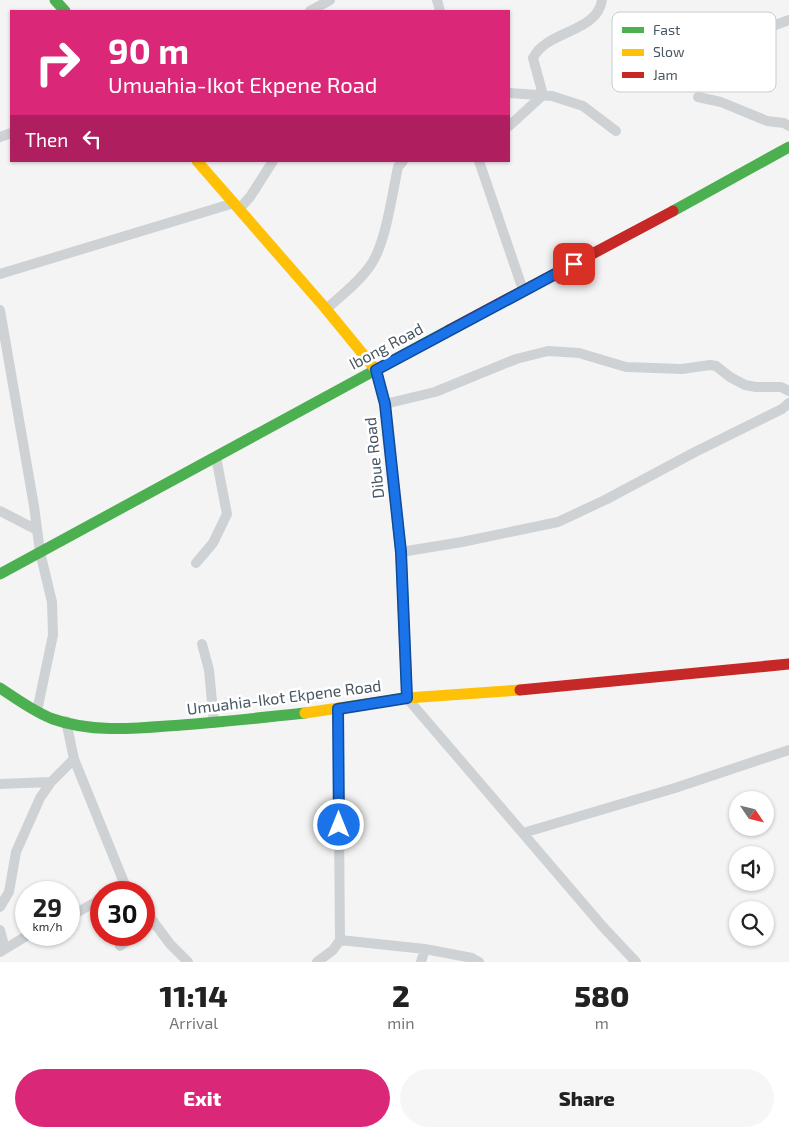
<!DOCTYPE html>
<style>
body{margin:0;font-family:"Exo 2",sans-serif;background:#f6f6f6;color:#222;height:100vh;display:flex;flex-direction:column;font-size:19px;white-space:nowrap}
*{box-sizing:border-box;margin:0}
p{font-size:16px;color:#767676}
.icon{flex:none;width:28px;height:28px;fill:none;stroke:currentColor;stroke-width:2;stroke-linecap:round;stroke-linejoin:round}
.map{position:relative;height:962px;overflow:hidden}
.side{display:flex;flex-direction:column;background:#fff;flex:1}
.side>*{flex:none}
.guide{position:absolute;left:10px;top:10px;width:500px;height:152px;border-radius:0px;box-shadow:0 1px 4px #0004;background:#db2777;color:#fff;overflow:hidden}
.needle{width:32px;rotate:125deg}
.fabs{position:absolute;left:729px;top:791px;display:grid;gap:10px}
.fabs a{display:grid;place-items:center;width:45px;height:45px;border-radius:50%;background:#fff;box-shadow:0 1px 4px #0004;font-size:25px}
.speed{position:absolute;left:15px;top:881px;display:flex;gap:10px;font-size:25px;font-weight:700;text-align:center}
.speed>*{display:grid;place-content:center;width:65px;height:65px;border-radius:50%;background:#fff;box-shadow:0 1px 4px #0004;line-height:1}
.speed small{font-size:12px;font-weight:400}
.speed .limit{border:8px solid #d22;background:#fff;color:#111}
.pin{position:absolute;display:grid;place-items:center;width:42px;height:42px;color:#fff;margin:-21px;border-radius:10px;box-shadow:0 2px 8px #0006}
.me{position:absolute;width:55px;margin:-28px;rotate:0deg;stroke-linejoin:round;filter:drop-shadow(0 0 4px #0008)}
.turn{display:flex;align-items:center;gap:18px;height:105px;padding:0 15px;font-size:22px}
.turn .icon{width:65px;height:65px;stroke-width:2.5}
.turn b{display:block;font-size:35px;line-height:42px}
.then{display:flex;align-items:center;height:48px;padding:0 15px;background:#0003;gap:10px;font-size:19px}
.eta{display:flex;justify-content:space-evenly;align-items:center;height:85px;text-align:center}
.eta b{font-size:30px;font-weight:800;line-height:35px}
.action{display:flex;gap:10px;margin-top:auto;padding:10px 15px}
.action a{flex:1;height:58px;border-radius:30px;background:#db2777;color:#fff;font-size:20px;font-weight:800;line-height:58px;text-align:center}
.action a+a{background:#f6f6f6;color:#222}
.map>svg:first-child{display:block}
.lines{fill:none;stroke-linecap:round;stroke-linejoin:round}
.street{stroke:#cfd2d4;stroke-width:10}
.fast{stroke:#4caf50;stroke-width:11}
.slow{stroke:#ffc107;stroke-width:11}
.jam{stroke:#c62828;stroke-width:11}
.route-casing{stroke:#114b97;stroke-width:12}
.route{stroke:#1a73e8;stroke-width:9}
.labels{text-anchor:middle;stroke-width:5;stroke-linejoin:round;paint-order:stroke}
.street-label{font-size:16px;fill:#495762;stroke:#fff}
.key{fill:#fff;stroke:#c8cdd0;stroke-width:1}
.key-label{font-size:14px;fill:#495762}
</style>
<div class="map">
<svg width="789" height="962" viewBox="0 0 789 962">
<rect width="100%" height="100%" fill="#f4f4f4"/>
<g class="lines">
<!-- street -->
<path class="street" d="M437 0 440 11
M310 11 330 0
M773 26 789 20
M509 93 552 96 583 106 616 131
M698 97 721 102 767 121 784 123 789 126
M509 126 543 95 533 58C547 30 597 33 602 0
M0 137 11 133
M479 161 523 290
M239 209 250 197 273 161
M0 274 234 203
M326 309C341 296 358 283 370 266 386 244 392 194 398 167L403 161
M0 310 34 506 40 552 52 602 53 635 37 711
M385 404 435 392 516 359 548 351 579 353 626 367 682 369 710 365 716 366 730 377 745 385 756 387H781L789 391
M0 511 37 530
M401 552 462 542 558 522 607 499 695 452 782 409 789 403
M196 563 213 543 227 514 216 457
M202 644 209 670 214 723
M407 698 604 928 636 962
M66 721 74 759 125 885 131 892
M0 784 51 782
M523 833 675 788 789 750
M112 892 125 885
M0 907 9 892 16 852 40 798 51 782 74 759
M144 909 170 944 188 962
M69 917 101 899
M144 929 154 922
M0 930 5 949
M340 940 425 949 472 958 479 962
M120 946 136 935
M0 952 28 935
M317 962 333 950 340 940 338 709
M421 962 425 949"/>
<!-- fast -->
<path class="fast" d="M55 0 65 11
M673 211 789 147
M398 526 401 552 407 698
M0 574 449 330
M0 688C17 699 34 712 53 719 89 732 130 729 167 726 213 723 259 718 305 713"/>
<!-- slow -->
<path class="slow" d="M197 161 326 309 376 370 385 404 398 526
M305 713 407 698 520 690"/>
<!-- jam -->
<path class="jam" d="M449 330 673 211
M520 690 789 664"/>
</g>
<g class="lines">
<defs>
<path id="route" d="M339 825 338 709 407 698 401 552 385 404 376 370 574 264"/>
</defs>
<!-- route casing -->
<use href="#route" class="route-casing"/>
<!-- route -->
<use href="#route" class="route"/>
</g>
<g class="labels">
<!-- street labels -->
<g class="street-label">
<text transform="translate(386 346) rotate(-28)" y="6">Ibong Road</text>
<text transform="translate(374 458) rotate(-96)" y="6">Dibue Road</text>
<text transform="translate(284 697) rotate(-7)" y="6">Umuahia-Ikot Ekpene Road</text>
</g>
</g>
<!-- legend -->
<rect x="612" y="12" width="164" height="80" rx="8" class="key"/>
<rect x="622" y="27" width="22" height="6" fill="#4caf50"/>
<rect x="622" y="49" width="22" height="7" fill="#ffc107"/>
<rect x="622" y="72" width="22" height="6" fill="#c62828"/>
<g class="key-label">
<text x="653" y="35">Fast</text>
<text x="653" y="57">Slow</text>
<text x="653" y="80">Jam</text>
</g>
</svg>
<div class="fabs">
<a><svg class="needle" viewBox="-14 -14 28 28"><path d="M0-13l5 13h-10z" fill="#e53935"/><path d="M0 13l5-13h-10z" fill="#767676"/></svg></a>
<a><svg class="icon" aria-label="sound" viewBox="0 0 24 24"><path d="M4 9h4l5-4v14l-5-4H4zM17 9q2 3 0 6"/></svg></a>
<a><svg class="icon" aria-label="search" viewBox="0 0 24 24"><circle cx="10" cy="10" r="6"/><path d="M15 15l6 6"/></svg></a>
</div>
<div class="speed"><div>29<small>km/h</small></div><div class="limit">30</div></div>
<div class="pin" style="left:574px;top:264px;background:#d93025"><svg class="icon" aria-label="arrive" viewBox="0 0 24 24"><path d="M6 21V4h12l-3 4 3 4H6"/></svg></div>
<svg class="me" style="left:339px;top:825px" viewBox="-20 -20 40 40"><circle r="17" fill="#1a73e8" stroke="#fff" stroke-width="3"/><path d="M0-11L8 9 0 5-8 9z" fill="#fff"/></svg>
<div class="guide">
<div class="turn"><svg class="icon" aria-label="right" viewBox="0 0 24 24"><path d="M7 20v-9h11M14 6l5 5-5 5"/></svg><div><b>90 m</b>Umuahia-Ikot Ekpene Road</div></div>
<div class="then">Then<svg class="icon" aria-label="left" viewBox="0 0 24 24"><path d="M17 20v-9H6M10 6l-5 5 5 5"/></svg></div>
</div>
</div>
<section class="side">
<div class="eta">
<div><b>11:14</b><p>Arrival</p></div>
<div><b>2</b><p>min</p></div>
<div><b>580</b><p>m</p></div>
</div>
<div class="action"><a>Exit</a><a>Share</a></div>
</section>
